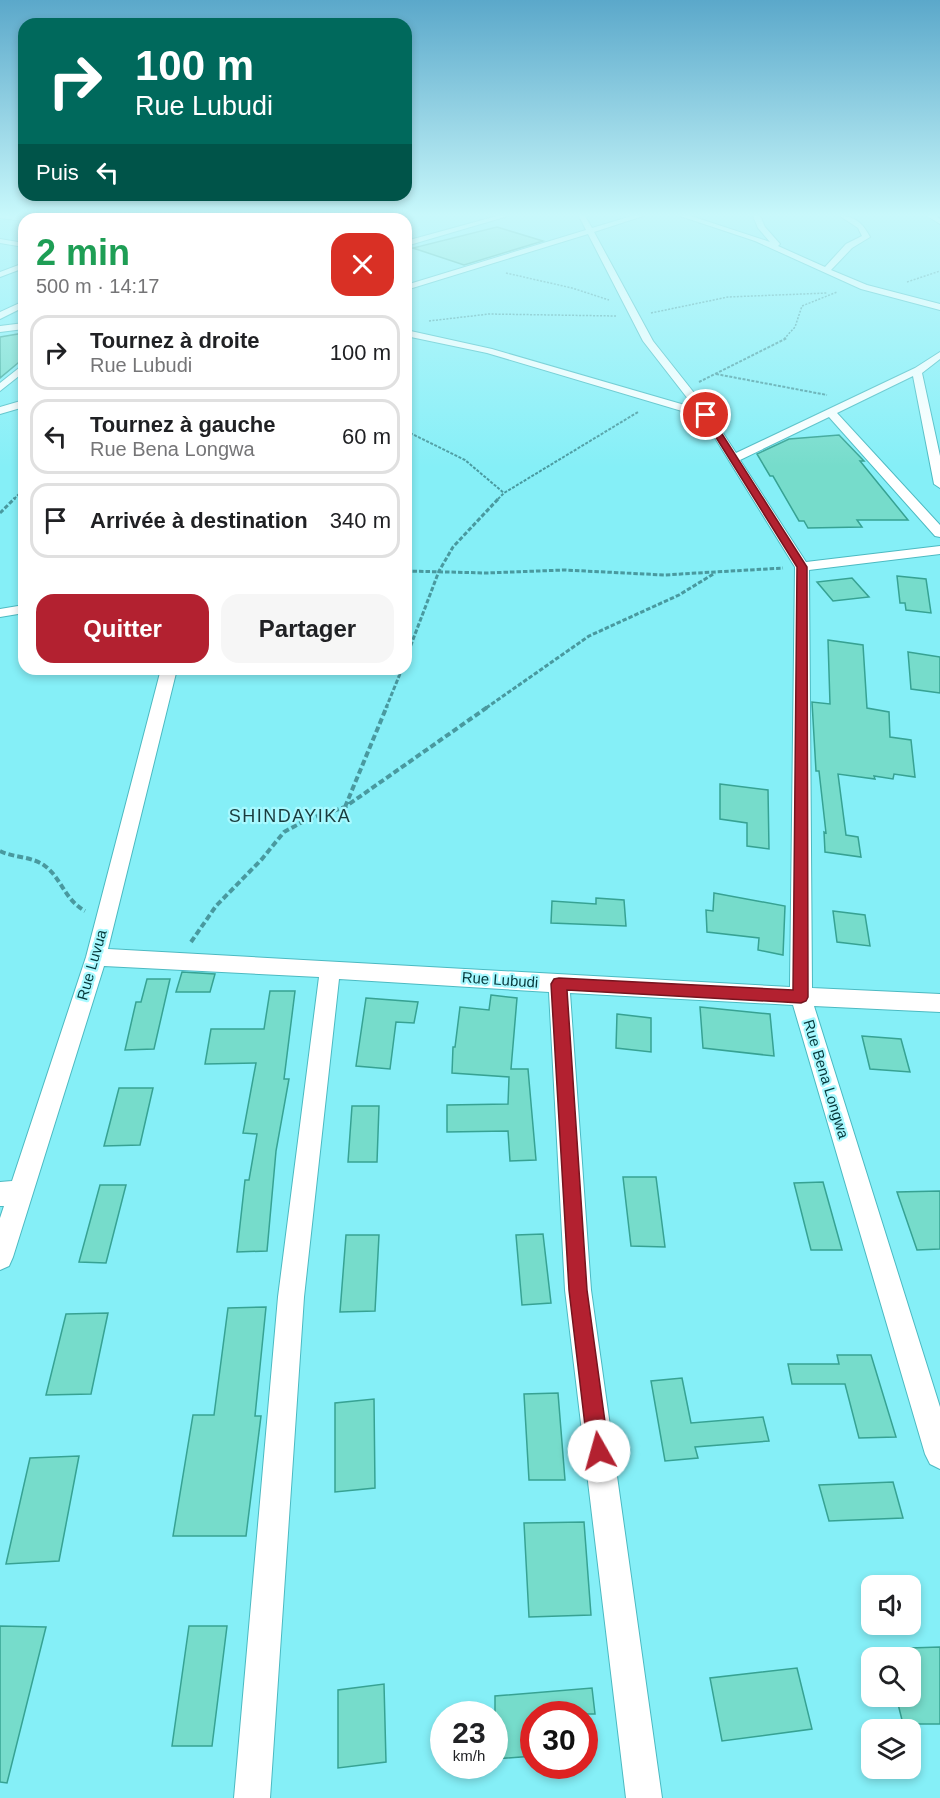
<!DOCTYPE html>
<html lang="fr">
<meta charset="utf-8">
<style>
body{margin:0;font-family:Arial,sans-serif;background:#f6f6f6;color:#202124;height:100vh;display:flex;flex-direction:column;font-size:22px;white-space:nowrap}
*{box-sizing:border-box;margin:0}
p{font-size:20px;color:#757577}
.icon{flex:none;width:33px;height:33px;fill:none;stroke:currentColor;stroke-width:2;stroke-linecap:round;stroke-linejoin:round}
.map{position:relative;flex:1;overflow:hidden}
.panel{position:absolute;left:18px;top:213px;width:394px;height:462px;display:flex;flex-direction:column;background:#fff;border-radius:18px;box-shadow:0 3px 9px #0003}
.panel>*{flex:none}
.guide{position:absolute;left:18px;top:18px;width:394px;height:183px;border-radius:18px;box-shadow:0 3px 9px #0003;background:#00695c;color:#fff;overflow:hidden}
.buttons{position:absolute;left:861px;top:1575px;display:grid;gap:12px}
.buttons a{display:grid;place-items:center;width:60px;height:60px;border-radius:12px;background:#fff;box-shadow:0 3px 9px #0003;font-size:30px}
.speed{position:absolute;left:430px;top:1701px;display:flex;gap:12px;font-size:30px;font-weight:700;text-align:center}
.speed>*{display:grid;place-content:center;width:78px;height:78px;border-radius:50%;background:#fff;box-shadow:0 3px 9px #0003;line-height:1}
.speed small{font-size:15px;font-weight:400}
.speed .limit{border:9px solid #d22;background:#fff;color:#111}
.pin{position:absolute;display:grid;place-items:center;width:51px;height:51px;color:#fff;margin:-26px;border:3px solid #fff;border-radius:50%;box-shadow:0 2px 6px #0007}
.me{position:absolute;width:66px;margin:-33px;rotate:353deg;stroke-linejoin:round;filter:drop-shadow(0 0 4px #0008)}
.turn{display:flex;align-items:center;gap:21px;height:126px;padding:0 18px;font-size:27px}
.turn .icon{width:78px;height:78px;stroke-width:2.5}
.turn b{display:block;font-size:42px;line-height:51px}
.then{display:flex;align-items:center;height:57px;padding:0 18px;background:#0003;gap:12px;font-size:22px}
.round{display:grid;place-items:center;flex:none;width:63px;height:63px;border-radius:18px;background:#f6f6f6}
.head{display:flex;align-items:center;justify-content:space-between;height:102px;padding:0 18px}
h1{font-size:36px;font-weight:800;line-height:45px;color:#1e9e55}
.primary-button{display:flex;gap:12px;margin-top:auto;padding:12px 18px}
.primary-button a{flex:1;height:69px;border-radius:18px;background:#b32130;color:#fff;font-size:24px;font-weight:800;line-height:69px;text-align:center}
.primary-button a+a{background:#f6f6f6;color:#202124}
ul{padding:0;list-style:none}
li{display:flex;align-items:center;gap:18px;height:75px;margin:0 12px 9px;padding:0 6px;border:3px solid #e0e0e0;border-radius:18px}
li div{flex:1}
li b{display:block;font-size:22px}
li em{font-style:normal}
.map>svg:first-child{display:block}
.building{fill:#76dccb;stroke:#37a293;stroke-width:1.5}
.lines{fill:none;stroke-linecap:round;stroke-linejoin:round}
.minor-casing{stroke:#4cbac2;stroke-width:2}
.path-far3{stroke:#49999f;stroke-width:1.5;stroke-dasharray:2 1.5;stroke-linecap:butt}
.path-far2{stroke:#49999f;stroke-width:2;stroke-dasharray:3 1.5;stroke-linecap:butt}
.path-far1{stroke:#49999f;stroke-width:3;stroke-dasharray:4.5 2;stroke-linecap:butt}
.path{stroke:#49999f;stroke-width:4;stroke-dasharray:6 3;stroke-linecap:butt}
.minor{fill:#fff;fill-rule:evenodd}
.route{fill:#b32130;stroke:#74151f;stroke-width:1.5}
.labels{text-anchor:middle;stroke-width:4.5;stroke-linejoin:round;paint-order:stroke}
.street-label{font-size:15px;fill:#06383b;stroke:#a8f9ff}
.quarter-label{font-size:18px;letter-spacing:1.5px;fill:#193b3d;stroke:#a8f9ff}
</style>
<div class="map">
<svg width="940" height="1798" viewBox="0 0 940 1798">
<rect width="100%" height="100%" fill="#85eff7"/>
<!-- building -->
<path class="building" d="M497 227 543 241 464 265 413 248Z
M24 333V358L0 378V337Z
M839 435 864 461H860L908 520H857L862 527 808 528 804 521H799L773 476H770L757 454 789 439Z
M897 576 926 579 931 613 906 610 905 603H900Z
M852 578 869 597 833 601 817 582Z
M828 640 863 645 867 708 889 712 890 737 911 740 915 777 894 774 893 779 874 776 875 779 838 774 846 835 858 837 861 857 825 852 824 832 826 833 819 771H816L812 702 830 704Z
M908 652 940 657V693L911 689Z
M720 784 768 790 769 849 747 846V823L720 819Z
M714 893 785 906 783 955 758 950 759 938 707 932 706 910 713 911Z
M596 898 624 900 626 926 551 923 552 901 596 904Z
M833 911 865 915 870 946 837 942Z
M182 972 215 974 210 992H176Z
M147 979H170L154 1049 125 1050 136 1002H141Z
M270 991H295L284 1079H289L276 1151 267 1251 237 1252 245 1180H249L257 1134 243 1133 256 1063 205 1064 211 1029H264Z
M491 995 517 998 511 1069H528L536 1160 510 1161 508 1131 447 1132V1105L508 1104 509 1077 452 1073 453 1047H455L460 1007 489 1010Z
M366 998 418 1002 414 1023 396 1022 390 1069 356 1066Z
M700 1007 770 1014 774 1056 703 1048Z
M617 1014 651 1018V1052L616 1048Z
M862 1036 901 1039 910 1072 870 1069Z
M119 1088H153L140 1145 104 1146Z
M352 1106H379L377 1162H348Z
M623 1177H656L665 1247 631 1246Z
M823 1182 842 1250H811L794 1183Z
M100 1185H126L106 1263 79 1262Z
M940 1191V1249L917 1250 897 1192Z
M543 1234 551 1303 522 1305 516 1235Z
M346 1235H379L375 1311 340 1312Z
M266 1307 255 1416H261L246 1536H173L193 1415H214L228 1308Z
M108 1313 91 1394 46 1395 66 1314Z
M837 1355H871L896 1437 859 1438 845 1384H792L788 1364H839Z
M682 1378 691 1423 763 1417 769 1441 695 1447 698 1458 665 1461 651 1381Z
M558 1393 565 1480H529L524 1394Z
M374 1399 375 1488 335 1492V1403Z
M79 1456 59 1561 6 1564 30 1458Z
M893 1482 903 1518 829 1521 819 1485Z
M584 1522 591 1615 529 1617 524 1523Z
M0 1626 46 1627 7 1783 0 1782Z
M189 1626H227L212 1746H172Z
M940 1647V1724H903L896 1696H910V1648Z
M797 1668 812 1729 722 1741 710 1678Z
M384 1684 386 1762 338 1768V1690Z
M592 1688 595 1714H534V1756L495 1759V1696Z"/>
<g class="lines">
<defs>
<path id="minor" d="M0 216H16L28 219H24V221L0 218Z
M497 216H508L406 246V241Z
M579 216H585L592 228 632 216H643L594 232 653 341 710 413 736 453 915 368 940 352V359L922 373 940 456V488L934 484 913 376 837 413 940 525V537L935 536 829 417 740 460 806 562 940 546V554L809 570 812 988 940 994V1012L814 1006 940 1407V1469L930 1464 925 1454 793 1005 570 993 591 1290 662 1798H626L565 1290 549 992 339 979 304 1297 270 1798H234L278 1297 319 977 104 966 13 1257 9 1266 0 1270V1218L4 1206H0V1182L12 1181 86 957 161 669H177L108 949 790 987 795 567 702 417 487 353 406 336V330L492 349 695 408 643 341 588 234 406 290V285L586 230Z
M680 216H691L770 242 758 228 753 216H760L765 227 780 244 778 246 825 267 846 244 862 236 858 228 840 216C855 215 864 225 870 237L852 248 831 270 867 285 940 304V310L861 289 755 241Z
M927 216H936L940 219V224Z
M0 239 24 243V247L0 243Z
M24 263V268L0 277V272Z
M24 301V307L0 319V312Z
M24 323V329L0 332V326Z
M24 364V372L0 391V383Z
M24 400V407L0 414V407Z
M24 605V613L0 617V609Z"/>
</defs>
<!-- minor casing -->
<use href="#minor" class="minor-casing"/>
<!-- path-far3 -->
<path class="path-far3" d="M506 273 572 288 609 300
M907 282 940 271
M651 313 728 297 827 293
M429 321 489 314 616 316
M784 339 795 327 802 306 837 292"/>
<!-- path-far2 -->
<path class="path-far2" d="M716 374 827 395
M699 382 787 338
M406 431 465 460 504 493
M14 499 24 489
M498 499 504 493 638 412"/>
<!-- path-far1 -->
<path class="path-far1" d="M0 513 15 498
M406 571 487 573 565 570 664 575 783 568
M406 658 439 571 453 547 499 498
M386 708 402 669
M486 708 589 636 679 595 715 573"/>
<!-- path -->
<path class="path" d="M345 807 387 706
M0 851C14 858 32 856 45 866 62 879 64 899 85 911
M191 942 216 906 262 859 284 832 306 820 345 807 489 706"/>
<!-- minor -->
<use href="#minor" class="minor"/>
</g>
<!-- sky -->
<linearGradient id="sky" x2="0" y2="1"><stop stop-color="#5ba8ca"/><stop offset="0.46" stop-color="#c8f8fb"/><stop offset="1" stop-color="#c8f8fb" stop-opacity="0"/></linearGradient>
<rect width="940" height="467" fill="url(#sky)"/>
<!-- route -->
<path class="route" d="M706 413 710 415 807 567 808 997 806 1001 801 1003 567 990 587 1290 609 1451 606 1459 599 1462 591 1459 588 1451 569 1290 551 984 554 979 559 978 793 990 797 567 702 415Z"/>
<g class="labels">
<!-- street labels -->
<g class="street-label">
<text transform="translate(92 965) rotate(-74)" y="5">Rue Luvua</text>
<text transform="translate(500 980) rotate(4)" y="5">Rue Lubudi</text>
<text transform="translate(826 1079) rotate(73)" y="5">Rue Bena Longwa</text>
</g>
<!-- quarter labels -->
<g class="quarter-label">
<text x="290" y="822">SHINDAYIKA</text>
</g>
</g>
</svg>
<div class="buttons">
<a><svg class="icon" aria-label="sound" viewBox="0 0 24 24"><path d="M4 9h4l5-4v14l-5-4H4zM17 9q2 3 0 6"/></svg></a>
<a><svg class="icon" aria-label="search" viewBox="0 0 24 24"><circle cx="10" cy="10" r="6"/><path d="M15 15l6 6"/></svg></a>
<a><svg class="icon" aria-label="layers" viewBox="0 0 24 24"><path d="M12 4l9 5-9 5-9-5zM3 14l9 5 9-5"/></svg></a>
</div>
<div class="speed"><div>23<small>km/h</small></div><div class="limit">30</div></div>
<div class="pin" style="left:706px;top:415px;background:#d93025"><svg class="icon" aria-label="arrive" viewBox="0 0 24 24"><path d="M6 21V4h12l-3 4 3 4H6"/></svg></div>
<svg class="me" style="left:599px;top:1451px" viewBox="-20 -20 40 40"><circle r="19" fill="#fff"/><path d="M0-13L10 11 0 6-10 11z" fill="#b32130"/></svg>
<div class="guide">
<div class="turn"><svg class="icon" aria-label="right" viewBox="0 0 24 24"><path d="M7 20v-9h11M14 6l5 5-5 5"/></svg><div><b>100 m</b>Rue Lubudi</div></div>
<div class="then">Puis<svg class="icon" aria-label="left" viewBox="0 0 24 24"><path d="M17 20v-9H6M10 6l-5 5 5 5"/></svg></div>
</div>
<section class="panel">
<div class="head"><div><h1>2 min</h1><p>500 m · 14:17</p></div><a class="round" style="background:#d93025;color:#fff"><svg class="icon" aria-label="close" viewBox="0 0 24 24"><path d="M6 6l12 12M18 6L6 18"/></svg></a></div>
<ul>
<li><svg class="icon" aria-label="right" viewBox="0 0 24 24"><path d="M7 20v-9h11M14 6l5 5-5 5"/></svg><div><b>Tournez à droite</b><p>Rue Lubudi</p></div><em>100 m</em></li>
<li><svg class="icon" aria-label="left" viewBox="0 0 24 24"><path d="M17 20v-9H6M10 6l-5 5 5 5"/></svg><div><b>Tournez à gauche</b><p>Rue Bena Longwa</p></div><em>60 m</em></li>
<li><svg class="icon" aria-label="arrive" viewBox="0 0 24 24"><path d="M6 21V4h12l-3 4 3 4H6"/></svg><div><b>Arrivée à destination</b></div><em>340 m</em></li>
</ul>
<div class="primary-button"><a>Quitter</a><a>Partager</a></div>
</section>
</div>
